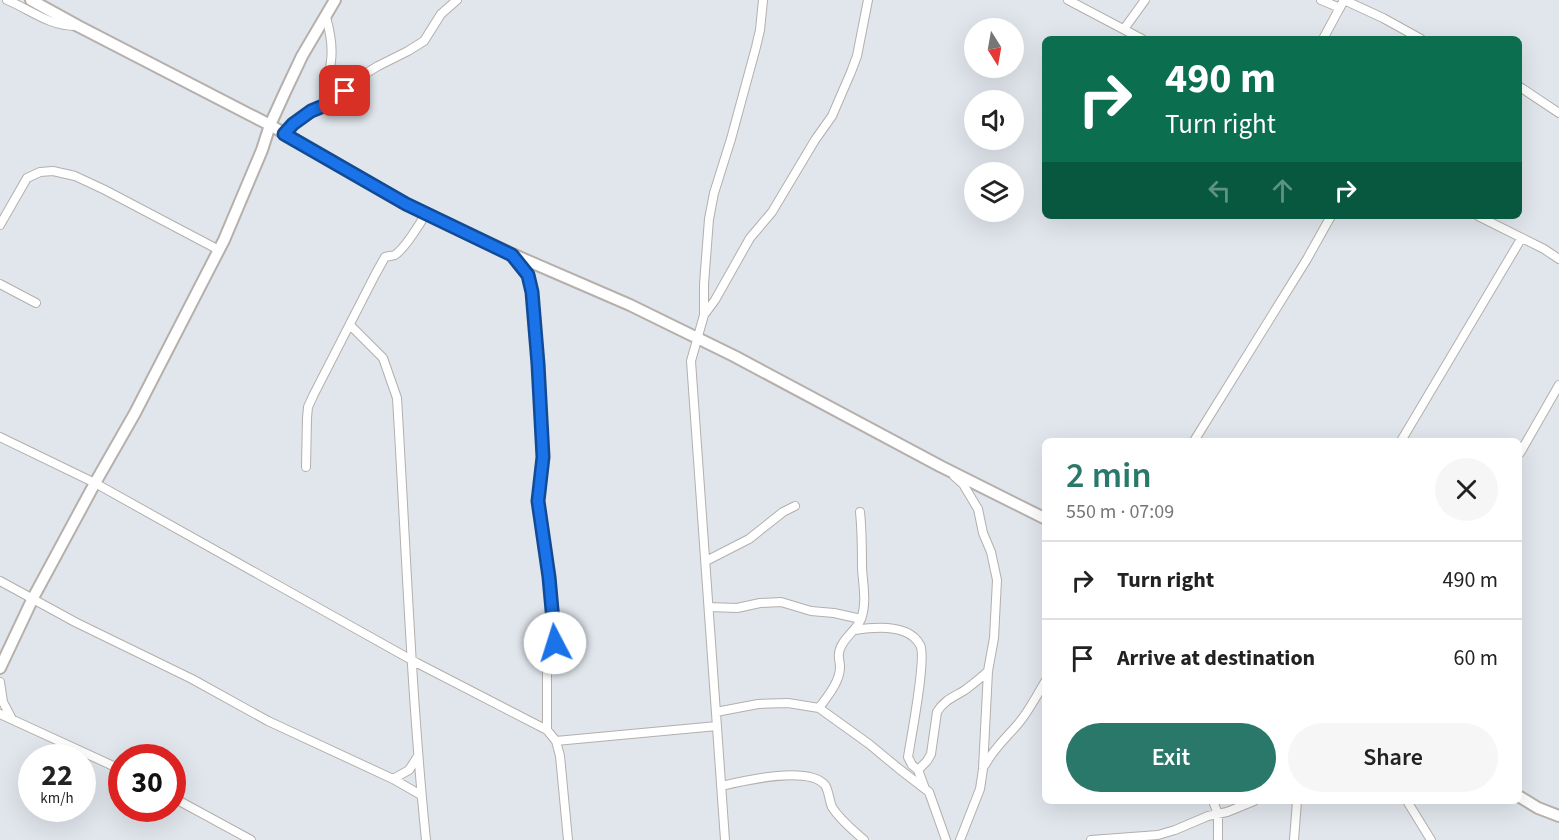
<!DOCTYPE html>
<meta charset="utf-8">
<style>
body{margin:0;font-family:"Source Sans 3",sans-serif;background:#f6f6f6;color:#222;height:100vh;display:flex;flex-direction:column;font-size:22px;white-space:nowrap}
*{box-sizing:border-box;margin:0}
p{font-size:20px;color:#767676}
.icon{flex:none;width:33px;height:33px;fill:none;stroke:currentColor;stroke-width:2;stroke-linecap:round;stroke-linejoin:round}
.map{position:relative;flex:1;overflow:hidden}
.drawer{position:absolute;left:1042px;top:438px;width:480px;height:366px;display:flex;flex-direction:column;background:#fff;border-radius:9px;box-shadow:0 6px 24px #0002}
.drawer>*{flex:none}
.banner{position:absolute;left:1042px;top:36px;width:480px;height:183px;border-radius:9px;box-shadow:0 6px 24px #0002;background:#0b6e4f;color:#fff;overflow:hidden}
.needle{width:39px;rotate:169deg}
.buttons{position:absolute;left:964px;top:18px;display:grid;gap:12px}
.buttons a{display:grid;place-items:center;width:60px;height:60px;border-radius:50%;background:#fff;box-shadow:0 6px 24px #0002;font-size:30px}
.speed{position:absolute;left:18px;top:744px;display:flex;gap:12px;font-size:30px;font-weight:700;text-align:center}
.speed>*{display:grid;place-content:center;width:78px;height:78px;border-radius:50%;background:#fff;box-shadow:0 6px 24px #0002;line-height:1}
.speed small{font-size:15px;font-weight:400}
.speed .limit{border:9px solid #d22;background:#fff;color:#111}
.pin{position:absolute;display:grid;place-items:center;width:51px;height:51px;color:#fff;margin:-26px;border-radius:12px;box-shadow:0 3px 9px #0006}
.me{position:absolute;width:66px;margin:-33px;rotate:355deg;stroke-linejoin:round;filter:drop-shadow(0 0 4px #0008)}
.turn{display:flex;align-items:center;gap:21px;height:126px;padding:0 24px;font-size:27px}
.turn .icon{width:78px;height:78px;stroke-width:2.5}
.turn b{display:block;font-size:42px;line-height:51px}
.lanes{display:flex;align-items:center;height:57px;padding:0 24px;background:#0003;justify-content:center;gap:30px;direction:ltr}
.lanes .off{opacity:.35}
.round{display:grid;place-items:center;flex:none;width:63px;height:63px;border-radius:32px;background:#f6f6f6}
.headline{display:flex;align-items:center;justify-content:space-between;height:102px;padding:0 24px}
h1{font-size:36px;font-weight:600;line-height:45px;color:#297869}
.action{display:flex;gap:12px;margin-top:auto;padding:12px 24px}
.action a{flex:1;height:69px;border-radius:36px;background:#297869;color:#fff;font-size:24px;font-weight:600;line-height:69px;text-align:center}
.action a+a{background:#f6f6f6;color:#222}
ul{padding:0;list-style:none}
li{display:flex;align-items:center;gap:18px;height:78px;padding:0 24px;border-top:2px solid #e0e0e0}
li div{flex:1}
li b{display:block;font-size:22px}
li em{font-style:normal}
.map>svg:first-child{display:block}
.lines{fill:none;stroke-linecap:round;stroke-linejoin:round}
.street-casing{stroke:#b3afac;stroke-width:10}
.secondary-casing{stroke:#b6b0ad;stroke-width:14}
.street{stroke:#fff;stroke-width:8}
.secondary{stroke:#fff;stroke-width:10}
.route-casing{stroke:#114b97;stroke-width:15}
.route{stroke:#1a73e8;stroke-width:10}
</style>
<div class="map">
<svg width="1559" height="840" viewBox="0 0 1559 840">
<rect width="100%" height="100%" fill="#e0e6ec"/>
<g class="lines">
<defs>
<path id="street" d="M7 0C31 10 49 26 76 26
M1068 0 1142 39
M1321 0 1340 8
M326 17C330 31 333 46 331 61 329 77 324 88 329 104
M1124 29 1145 0
M1323 39 1344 0 1383 18 1421 39
M1520 87 1559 113
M284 134 293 124 311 111 333 102 360 77 378 66 408 51 424 41 441 14 457 0
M1478 216 1544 249 1559 259
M0 225 27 178 40 172 53 171 75 176 105 190 219 250
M514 257 528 275 531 283 537 343 543 457 538 501 555 636V643L547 672V730
M0 284 36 303
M704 315V284L709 219 714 193 731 139 756 47 760 30 763 0
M350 325 383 358 397 398C406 545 411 693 426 840
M0 437 95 483 417 663 547 730 556 741 560 756 568 840
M1194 441 1307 259 1331 216
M1401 441 1521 239
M1520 453 1559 385
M306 467 307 418 308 407 314 394 375 275 385 257C388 256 393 256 395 255 405 248 420 224 426 213
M954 476 963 484 978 509 983 533 991 552 997 580 994 638 988 671 983 769 980 789 960 840
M706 561 749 539 783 512 795 506
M0 581 75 622 192 679 268 721 393 779 421 795
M709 607 737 608 760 603 781 602 811 611 834 613 861 619
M855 630C874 627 909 624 920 645 927 656 911 738 908 757L912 765 918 770
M0 682 3 702 12 719
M819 708C827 697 840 682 840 667 840 660 837 656 840 649 844 637 856 631 861 619 867 603 863 585 862 568 862 549 862 531 860 512
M716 712 758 704 788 703 819 708 869 744 898 768 929 792 946 840
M0 714 122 770
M556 741 717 726
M985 765C994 748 1006 738 1018 724 1029 711 1037 695 1046 680
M393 779 409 770 418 756
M721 786C743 781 808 765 825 785 829 791 829 800 832 807 840 820 853 830 864 840
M924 786 918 770 927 761 931 754 937 712C944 700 954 697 965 690 973 684 981 678 988 671
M172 797 251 840
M1213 801 1218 814V840
M1407 801 1431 840
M725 840 691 361 704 315 715 300 750 238 772 212 815 140 832 116 851 72 857 56 868 0
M1091 840 1158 835 1175 830 1208 816 1227 812 1254 801
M1294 840 1297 801"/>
<path id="secondary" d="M31 0 78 26 270 125 406 204 512 254 630 305 734 356 940 466 1046 519
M0 668 33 598 95 483 135 413 224 240 262 150 270 125 285 92 302 56 335 0
M1520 797 1538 808 1559 816"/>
</defs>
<!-- street casing -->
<use href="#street" class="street-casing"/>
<!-- secondary casing -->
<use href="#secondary" class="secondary-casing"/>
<!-- street -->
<use href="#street" class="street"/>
<!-- secondary -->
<use href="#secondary" class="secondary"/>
</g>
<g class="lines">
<defs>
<path id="route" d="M345 91 333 102 311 111 293 124 284 134 406 204 512 255 528 275 532 292 538 364 543 457 538 501 549 577 555 643"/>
</defs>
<!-- route casing -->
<use href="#route" class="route-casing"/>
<!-- route -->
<use href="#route" class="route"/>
</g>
</svg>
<div class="buttons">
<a><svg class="needle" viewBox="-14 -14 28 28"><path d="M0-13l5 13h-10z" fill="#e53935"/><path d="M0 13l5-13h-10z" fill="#767676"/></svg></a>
<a><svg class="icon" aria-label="sound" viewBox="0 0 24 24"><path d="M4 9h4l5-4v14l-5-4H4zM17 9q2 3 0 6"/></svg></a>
<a><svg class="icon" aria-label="layers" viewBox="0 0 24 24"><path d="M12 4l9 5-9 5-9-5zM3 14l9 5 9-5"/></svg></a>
</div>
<div class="speed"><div>22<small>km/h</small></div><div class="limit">30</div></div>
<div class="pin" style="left:345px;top:91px;background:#d93025"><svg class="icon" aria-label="arrive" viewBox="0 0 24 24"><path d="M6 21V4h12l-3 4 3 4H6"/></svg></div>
<svg class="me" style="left:555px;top:643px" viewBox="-20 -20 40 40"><circle r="19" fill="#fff"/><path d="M0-13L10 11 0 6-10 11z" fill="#1a73e8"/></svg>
<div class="banner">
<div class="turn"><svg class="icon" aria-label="right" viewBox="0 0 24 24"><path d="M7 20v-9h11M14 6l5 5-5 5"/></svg><div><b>490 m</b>Turn right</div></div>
<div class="lanes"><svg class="icon off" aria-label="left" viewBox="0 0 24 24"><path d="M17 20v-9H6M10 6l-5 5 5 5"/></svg><svg class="icon off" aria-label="ahead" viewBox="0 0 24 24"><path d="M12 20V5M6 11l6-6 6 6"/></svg><svg class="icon" aria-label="right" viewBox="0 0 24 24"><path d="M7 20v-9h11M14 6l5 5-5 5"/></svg></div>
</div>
<section class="drawer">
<div class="headline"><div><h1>2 min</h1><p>550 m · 07:09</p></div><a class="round"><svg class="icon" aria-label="close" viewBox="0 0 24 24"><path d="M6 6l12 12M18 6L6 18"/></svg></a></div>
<ul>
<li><svg class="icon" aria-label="right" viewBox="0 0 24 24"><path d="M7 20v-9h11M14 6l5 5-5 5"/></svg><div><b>Turn right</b></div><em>490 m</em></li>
<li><svg class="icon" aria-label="arrive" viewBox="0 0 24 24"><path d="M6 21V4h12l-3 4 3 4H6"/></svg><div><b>Arrive at destination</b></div><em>60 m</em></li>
</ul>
<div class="action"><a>Exit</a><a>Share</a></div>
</section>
</div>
